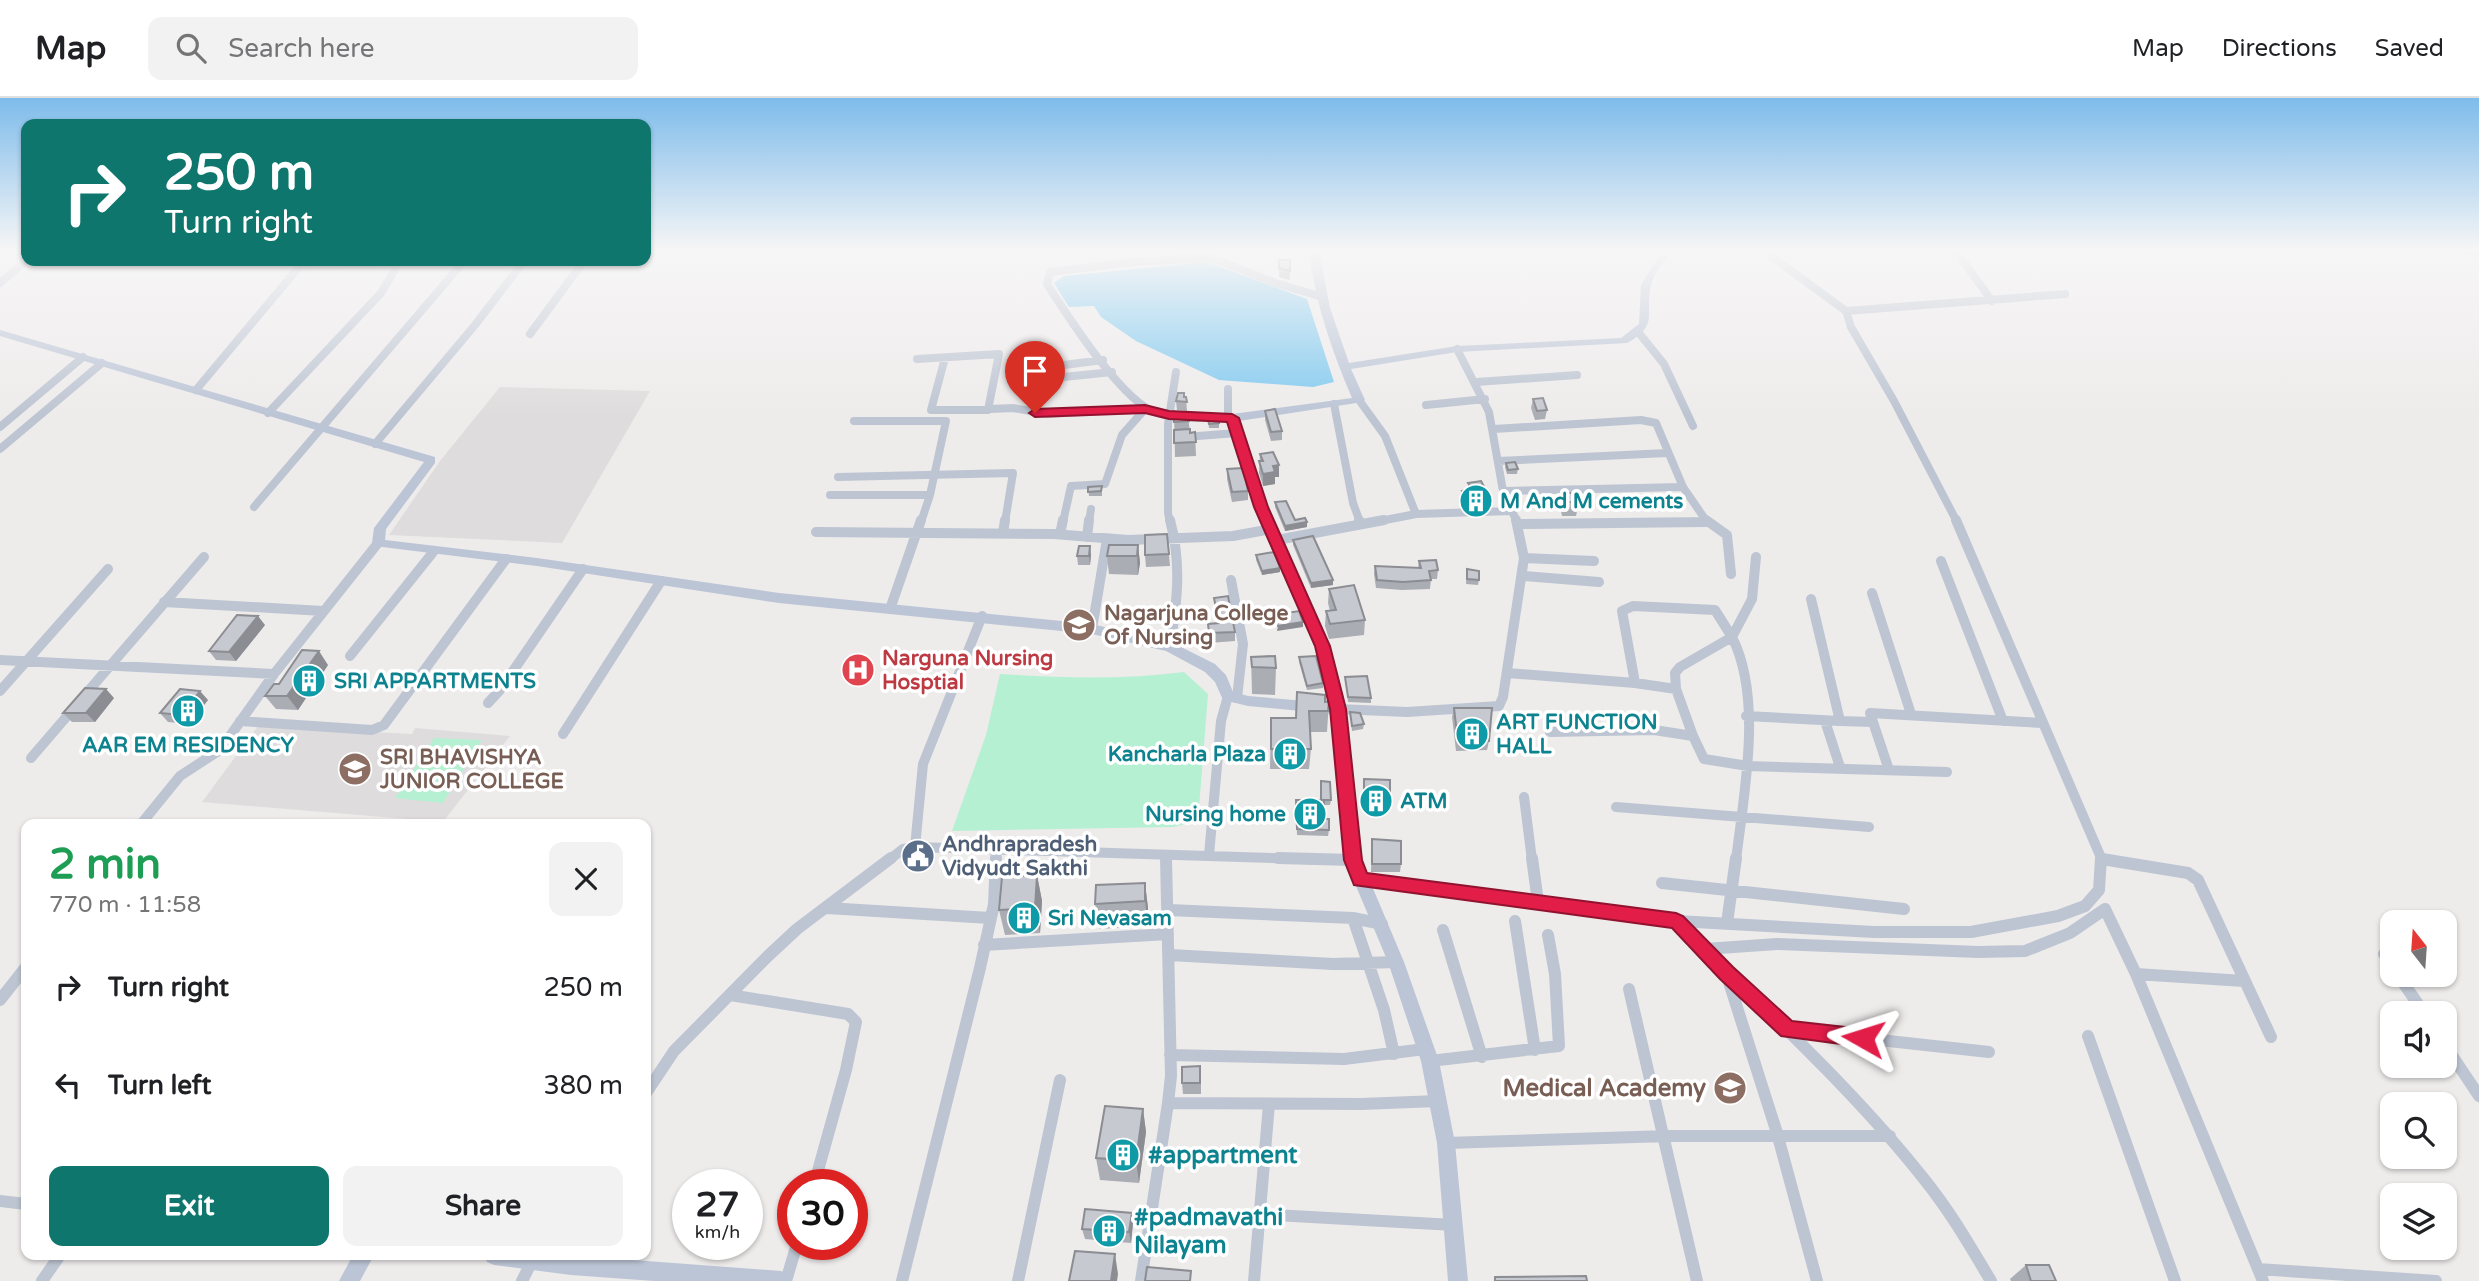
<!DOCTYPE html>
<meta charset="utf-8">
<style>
body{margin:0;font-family:"Varela Round",sans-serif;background:#f2f2f2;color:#202124;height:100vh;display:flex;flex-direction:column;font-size:26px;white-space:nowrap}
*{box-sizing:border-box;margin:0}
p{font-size:23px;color:#757577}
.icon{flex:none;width:38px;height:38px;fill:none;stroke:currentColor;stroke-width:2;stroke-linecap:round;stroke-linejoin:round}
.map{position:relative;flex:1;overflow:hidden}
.panel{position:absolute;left:21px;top:721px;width:630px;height:441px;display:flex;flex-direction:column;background:#fff;border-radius:14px;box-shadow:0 2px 5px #0004}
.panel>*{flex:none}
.guide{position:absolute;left:21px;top:21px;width:630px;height:147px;border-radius:14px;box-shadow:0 2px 5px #0004;background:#0f766e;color:#fff;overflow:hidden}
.needle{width:46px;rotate:343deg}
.fabs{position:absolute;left:2380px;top:812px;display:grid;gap:14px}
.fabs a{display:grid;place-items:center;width:77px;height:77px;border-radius:14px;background:#fff;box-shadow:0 2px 5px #0004;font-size:35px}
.speed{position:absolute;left:672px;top:1071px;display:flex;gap:14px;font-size:35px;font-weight:700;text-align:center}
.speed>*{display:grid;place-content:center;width:91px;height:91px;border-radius:50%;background:#fff;box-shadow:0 2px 5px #0004;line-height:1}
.speed small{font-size:18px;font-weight:400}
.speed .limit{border:10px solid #d22;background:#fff;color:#111}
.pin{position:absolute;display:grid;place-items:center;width:60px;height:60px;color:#fff;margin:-72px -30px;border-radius:50% 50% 50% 0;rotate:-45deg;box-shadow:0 0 7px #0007}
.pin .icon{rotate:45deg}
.me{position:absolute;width:77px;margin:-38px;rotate:276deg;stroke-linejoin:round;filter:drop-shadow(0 0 5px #0008)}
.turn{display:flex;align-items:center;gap:24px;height:147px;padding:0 28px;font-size:32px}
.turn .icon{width:91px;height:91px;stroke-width:2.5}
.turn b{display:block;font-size:49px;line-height:60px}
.round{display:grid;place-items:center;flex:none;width:74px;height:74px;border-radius:14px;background:#f2f2f2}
.headline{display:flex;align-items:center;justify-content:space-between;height:119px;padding:0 28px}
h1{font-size:42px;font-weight:700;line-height:52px;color:#1e9e55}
.primary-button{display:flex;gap:14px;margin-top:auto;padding:14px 28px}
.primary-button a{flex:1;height:80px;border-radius:14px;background:#0f766e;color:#fff;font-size:28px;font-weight:700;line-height:80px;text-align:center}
.primary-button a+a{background:#f2f2f2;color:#202124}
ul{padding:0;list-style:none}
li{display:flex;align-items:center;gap:21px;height:98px;padding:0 28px}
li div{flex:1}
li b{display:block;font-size:26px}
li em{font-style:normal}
header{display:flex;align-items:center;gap:42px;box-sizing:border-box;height:98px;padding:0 35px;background:#fff;border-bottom:2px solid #e0e0e0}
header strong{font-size:33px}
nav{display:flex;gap:38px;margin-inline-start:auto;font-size:24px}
.search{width:490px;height:63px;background:#f2f2f2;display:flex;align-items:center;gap:18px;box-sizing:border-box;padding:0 24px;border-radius:14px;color:#757577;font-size:26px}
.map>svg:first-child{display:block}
.education{fill:#dfdcdd}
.green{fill:#b5f0d3}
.water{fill:#80c9ef}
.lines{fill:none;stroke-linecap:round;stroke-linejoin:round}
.street-far2{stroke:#bdc5d2;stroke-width:8}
.street-far1{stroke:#bdc5d2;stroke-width:10}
.street{stroke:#bdc5d2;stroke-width:12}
.secondary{fill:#bcc5d6;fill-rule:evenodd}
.wall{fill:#abadb4}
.shaded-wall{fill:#8b8d92}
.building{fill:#c7c9d1;stroke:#8b8d92;stroke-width:2}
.route{fill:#e11d48;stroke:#92132f;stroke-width:2}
.labels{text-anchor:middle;stroke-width:7;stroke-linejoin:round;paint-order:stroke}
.culture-label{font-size:21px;font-weight:bold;fill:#0d838f;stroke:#fff;text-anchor:start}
.education-label{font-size:21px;font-weight:bold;fill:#785e54;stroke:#fff;text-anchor:start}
.health-label{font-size:21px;font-weight:bold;fill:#be3a42;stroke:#fff;text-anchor:start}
.service-label{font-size:21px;font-weight:bold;fill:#4e5e75;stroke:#fff;text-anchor:start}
.near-education-label{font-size:24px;font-weight:bold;fill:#785e54;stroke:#fff;text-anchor:end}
.near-culture-label{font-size:24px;font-weight:bold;fill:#0d838f;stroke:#fff;text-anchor:start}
</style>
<header>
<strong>Map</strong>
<div class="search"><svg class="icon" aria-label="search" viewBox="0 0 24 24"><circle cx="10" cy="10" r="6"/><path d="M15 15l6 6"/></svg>Search here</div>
<nav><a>Map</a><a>Directions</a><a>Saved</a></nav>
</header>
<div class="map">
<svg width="2479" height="1183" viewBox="0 0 2479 1183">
<rect width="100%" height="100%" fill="#eeebeb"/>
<!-- education -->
<path class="education" d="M500 289 650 293 562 445 389 437 440 363Z
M258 628 412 636 415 630 510 638 443 724 202 704Z"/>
<!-- green -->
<path class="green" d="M1184 574 1208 596 1198 723 1173 729 952 733 986 637 1000 576C1062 580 1123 582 1184 574Z
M434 640 482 642 443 705 395 700Z"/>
<!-- water -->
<path class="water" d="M1207 164 1307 201 1334 284 1313 289 1219 282 1136 243 1101 219 1094 208 1069 209 1054 185 1064 178Z"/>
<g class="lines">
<!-- street-far2 -->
<path class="street-far2" d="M1764 153 1846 213 1851 229 1894 303 1957 424
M1956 153 1992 203
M2469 153 2479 154
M300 168 398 166
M0 185 26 163
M1846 213 2065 196
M1639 235 1664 266 1693 328
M530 236 584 163
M1457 251 1489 314 1503 393 1517 424
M917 261 999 256 988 312H931L945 260
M1048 269 1103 262
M1044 281 1112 274
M1476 284 1577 277
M1228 291V320
M196 292 304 163
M1359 302 1385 338 1416 416
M1334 306 1353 405 1360 424
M1426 307 1485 301
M989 311 1013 310 1048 316 1134 311 1142 313
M268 315 381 195 400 163
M1232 320C1207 318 1181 322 1157 315 1123 305 1067 217 1047 186L1050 174 1133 164 1212 160 1276 185 1322 199
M854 323H946L930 397 921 424
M0 329 83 259
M1494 331 1641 322 1656 325 1683 389 1707 424
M1185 339 1237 335
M375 346 475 227 524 163
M0 351 102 265
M1498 363 1667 355
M838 379 1013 375 1005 424
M1503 393 1683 389
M830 397H930
M254 409 464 163
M1063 424 1071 388 1105 386 1122 337 1145 311
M1089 424 1091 411
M1170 424 1168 415V326L1176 274
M1375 424 1416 416 1512 413"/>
<!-- street-far1 -->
<path class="street-far1" d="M1170 422C1182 466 1177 505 1170 549
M1359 422 1361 426
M1706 422 1727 437 1731 476
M1956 422 2102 762
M1518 426 1707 424
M816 434 1054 436 1128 442 1233 438 1272 431
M1003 435 1005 422
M1060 436 1063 422
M1087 439 1089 422
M1277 442 1384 422
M1524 460 1594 463
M1941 463 2003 623
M1523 478 1599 484
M1231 482 1243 546 1237 600
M1872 495 1911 616
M164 504 323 513
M1633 508 1715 512 1732 539 1680 569 1675 575 1676 591 1635 585 1622 513Z
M890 511 921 422
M1092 531 1107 441
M350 558 434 453
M0 562 274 576 378 445
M1508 575 1635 585
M1676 591 1693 638
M0 593 108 471
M84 598 204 459
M488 605 500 592 583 471
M1338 611 1407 614 1499 608 1503 599 1524 460 1516 422
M1746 618 1840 623 1811 501
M240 623 372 632 384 627 506 461
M1825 623 1840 669
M1840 623 1873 624
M1550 634 1654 632 1693 638 1704 661 1748 668 1947 674
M563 636 661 483
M31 660 74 610
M1889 672 1870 615 2042 625
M1524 699 1532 762
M1616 709 1869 729
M141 726 180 678 220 652 274 576
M915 749 923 666 982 518
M1166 757V762
M1209 757 1221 623 1228 598
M2102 761 2105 762
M889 762 903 751 915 749 1337 762
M996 762V753
M1736 762C1744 695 1763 600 1732 539L1752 501 1756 459"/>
<!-- street -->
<path class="street" d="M1166 760 1171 978 1168 1005 1361 1006 1438 1003
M1278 760 1353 762
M1532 760 1538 804
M2102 761 2188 775 2198 782 2271 939
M1361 782 1677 823 1874 834H1971L2058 818 2085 808 2099 792 2101 760
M1662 785 1904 811
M827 810 990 820
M1169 812 1353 820 1382 826
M1353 820 1384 912 1394 956
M1515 823 1535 952
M1677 823C1760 908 1850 987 1924 1081 1950 1113 1970 1148 1991 1183
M1727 825 1736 760
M1443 832 1482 959
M984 847 1168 836
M1705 851 1777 846 1978 854 2025 853 2070 835 2105 811 2136 876 2263 1183
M2384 856 2392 868
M1170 857 1333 866 1396 864
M2136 876 2244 883
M2398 877 2424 915
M1727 878 1777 1035 1817 1183
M1629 891 1697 1183
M730 897 848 916 856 924 846 972 814 1087
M0 902 26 869
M1788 932 1989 954
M2088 938 2175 1183
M2445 947 2479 998
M1170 957 1344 961 1425 951
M1430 963 1559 948 1555 876 1548 837
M646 995 674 953 768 858 797 831 891 760
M1446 1045 1668 1038H1890
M0 1103 26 1106
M1258 1116 1454 1127
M2258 1171 2436 1183
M42 1183 60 1157
M522 1183 535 1157
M786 1183 797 1146
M902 1183 980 870 994 806 996 760
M1018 1183 1060 982
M1141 1183 1168 1005
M1254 1183 1269 1006"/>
<!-- secondary -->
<path class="secondary" d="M1309 153H1319L1330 210 1349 265 1457 248 1621 240 1639 226 1641 187 1662 153H1672C1665 164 1654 174 1651 187 1644 217 1660 227 1627 245L1457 254 1351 271 1365 302 1363 304 1239 323 1267 409 1329 548 1345 611 1361 762 1404 864 1439 963 1455 1045 1468 1183H1448L1437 1045 1421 963 1388 864 1345 762 1331 616 1248 608 1223 602 1215 584 1205 574 1166 553 1092 536 779 505 537 468 374 448 372 445 374 430 424 364 0 238V232L435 359V365L386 431 385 442 537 460 779 495 1092 526 1175 546 1215 566 1226 577 1233 594 1248 598 1329 605 1315 548 1255 409 1226 320 1232 316 1352 300C1332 253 1315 205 1309 153Z
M353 1157H374L360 1183H339Z
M484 1157H566L781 1173 788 1176 791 1183H654L571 1177 494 1167 487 1164Z"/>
</g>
<!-- wall -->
<path class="wall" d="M1279 162H1290V182L1279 179Z
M1184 299H1186L1187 313 1177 312 1176 303Z
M1533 301 1547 312 1545 321 1535 322 1531 310Z
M1265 313 1282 333V342L1271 343 1265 322Z
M1174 316 1188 317 1190 335 1195 334 1196 358 1175 359Z
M1208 321 1219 325V330H1209Z
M1260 356 1279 367V379H1275V386L1263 388 1259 375Z
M1506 365 1518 371 1517 376H1507L1505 369Z
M1227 371 1248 393V402L1232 404 1227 381Z
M1468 385 1491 402V407L1467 408 1461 397 1462 393 1469 391 1468 389Z
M1102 388V398H1089L1088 389Z
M1563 395 1579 404 1576 418H1562L1560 408Z
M1275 404 1295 422 1307 424V429L1285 433 1275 409Z
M1167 436 1170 468 1146 469 1145 457Z
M1293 442 1333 487 1311 490 1293 447Z
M1138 447 1140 465 1138 477 1109 476 1107 458Z
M1091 457 1090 467H1078L1077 458Z
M1256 457 1280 470V474L1262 477 1256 462Z
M1419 463 1438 472 1437 481H1431L1430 491 1402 492 1376 490 1374 476 1375 468 1418 470Z
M1467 471 1479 482 1478 487 1466 486Z
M1329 491 1365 522 1364 537 1329 541 1325 528 1326 513H1330L1328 505Z
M1214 500 1235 534V543L1209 545 1208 526 1217 525 1214 509Z
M265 527 236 563 216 562 209 553Z
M1251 559 1276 570 1275 597 1252 596Z
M1299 559 1323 585V590L1307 592 1299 564Z
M328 567 298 612 276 611 265 598 279 586Z
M1345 579 1371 600V605L1348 604Z
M114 600 95 624H72L63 615Z
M208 602 189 626 168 624 160 615Z
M1329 603 1327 634H1310L1311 651 1309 671H1270L1271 620H1296L1325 604Z
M1454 610 1489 643 1487 652 1456 653 1452 619Z
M1350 614 1364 626 1363 631 1352 633Z
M1364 681 1390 706 1389 715 1363 714Z
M1296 702H1331L1330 707H1324V721L1329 732 1328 738 1297 737Z
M1372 741 1401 766 1400 774H1371Z
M1037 777 1042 803 1040 835 1005 837 999 812Z
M1145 785 1148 810V828L1099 831 1095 806Z
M1201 980V996H1183L1182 985Z
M1143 1011 1146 1034 1139 1085 1100 1082 1096 1060Z
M1133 1125 1131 1145 1085 1141 1082 1131Z
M2026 1167 2056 1183H2011L2010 1181Z"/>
<!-- shaded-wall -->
<path class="shaded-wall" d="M1279 367V379H1275V386L1263 388V376L1273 368Z
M1307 424V429L1285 433V428Z
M1138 447 1140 465 1138 477 1137 458Z
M1090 448 1091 457 1090 467 1089 458Z
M1280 470V474L1262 477V473Z
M1333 482V487L1311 490V485Z
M258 518 265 527 236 563 229 554Z
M1303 524V529L1277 533 1278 528Z
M319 553 328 567 298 612 287 598Z
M106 591 114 600 95 624 86 615Z
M200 593 208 602 189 626 181 617Z
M1037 777 1042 803 1040 835 1035 810Z
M1145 785 1148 810V828L1145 803Z
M1143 1011 1146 1034 1139 1085 1136 1063Z
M1132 1115 1133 1125 1131 1145 1129 1134Z
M1115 1156 1118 1176 1117 1183H1111Z"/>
<!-- building -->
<path class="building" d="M1279 162H1290V173L1279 170Z
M1178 295H1184V299H1186L1187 304 1176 303Z
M1543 300 1547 312 1537 313 1533 301Z
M1275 311 1282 333 1271 334 1265 313Z
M1174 316 1188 317 1189 323 1174 324Z
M1208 321H1218L1219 325 1209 326Z
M1190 331V335L1195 334 1196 344 1174 345V332Z
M1273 354 1279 367 1273 368 1275 374 1263 376 1259 363H1263L1260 356Z
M1515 364 1518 371 1508 372 1506 365Z
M1243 370 1248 393 1232 394 1227 371Z
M1481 383 1491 402 1467 403 1462 393 1472 391 1468 385Z
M1102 388 1101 393 1088 394V389Z
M1563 395H1577L1579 404H1565Z
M1286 403 1295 422 1305 420 1307 424 1285 428 1275 404Z
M1167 436 1169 456 1145 457V437Z
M1313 438 1333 482 1311 485 1293 442Z
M1109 447H1138L1137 458H1107Z
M1079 448H1090L1089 458H1077Z
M1274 454 1280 470 1262 473 1256 457Z
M1436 462 1438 472 1429 473 1431 482 1403 484 1377 482 1375 468 1421 470 1419 463Z
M1467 471 1479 473V482L1467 481Z
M1354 487 1365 522 1330 526 1326 513 1336 512 1329 491Z
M1228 498 1235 534 1209 535 1208 526 1219 525 1214 500Z
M1299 513 1303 524 1278 528 1274 517Z
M237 517 258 518 229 554 209 553Z
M302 552 319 553 287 598H265L274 586H279Z
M1275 558 1276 570 1252 569 1251 559Z
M1316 558 1323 585 1307 588 1299 559Z
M1367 578 1371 600 1348 599 1345 579Z
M85 590 106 591 86 615H63Z
M180 591 200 593 181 617 160 615Z
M1297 594 1325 597V604L1329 603 1328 613H1309L1311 651H1271V620H1296Z
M1454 610H1492L1489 643 1458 644Z
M1350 614 1360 615 1364 626 1352 628Z
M1364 681 1390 682V706L1364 705Z
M1321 683 1330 684 1331 702H1321Z
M1296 702H1324V721H1329V732L1297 731Z
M1372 741 1401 743V766H1372Z
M1037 777 1035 810 999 812 1002 779Z
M1145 785V803L1095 806 1096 787Z
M1200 968V985H1182V969Z
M1105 1008 1143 1011 1136 1063 1096 1060Z
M1085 1111 1132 1115 1129 1134 1082 1131Z
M1075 1153 1115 1156 1111 1183H1069Z
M2026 1167H2049L2056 1183H2031Z
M1147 1169 1191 1173 1190 1183H1145Z
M1586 1178 1587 1183H1495V1179Z"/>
<!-- sky -->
<linearGradient id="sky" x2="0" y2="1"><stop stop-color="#7ebceb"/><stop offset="0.48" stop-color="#f7f6f6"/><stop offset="1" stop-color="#f7f6f6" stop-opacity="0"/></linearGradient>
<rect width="2479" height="318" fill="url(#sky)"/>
<!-- route -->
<path class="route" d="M1145 307 1169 313 1232 316 1239 320 1268 409 1330 548 1346 611 1362 762 1367 775 1676 815 1683 818 1733 869 1792 923 1863 931 1870 934 1873 940 1870 946 1863 949 1781 938 1720 881 1672 830 1354 787 1344 762 1330 611 1315 548 1254 409 1227 324 1169 321 1145 315 1035 319 1029 315 1035 311Z"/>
<!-- icons -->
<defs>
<symbol id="building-disc" viewBox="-11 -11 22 22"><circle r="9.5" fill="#0f9aa8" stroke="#fff"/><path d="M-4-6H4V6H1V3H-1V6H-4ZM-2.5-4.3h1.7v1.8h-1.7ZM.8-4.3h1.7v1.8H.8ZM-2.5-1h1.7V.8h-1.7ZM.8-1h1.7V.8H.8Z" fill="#fff"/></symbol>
<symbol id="university-disc" viewBox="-11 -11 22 22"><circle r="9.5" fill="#8d6e63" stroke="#fff"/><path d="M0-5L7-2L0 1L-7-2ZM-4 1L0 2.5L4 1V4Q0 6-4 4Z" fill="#fff"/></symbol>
<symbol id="hospital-disc" viewBox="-11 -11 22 22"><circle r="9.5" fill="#e0444e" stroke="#fff"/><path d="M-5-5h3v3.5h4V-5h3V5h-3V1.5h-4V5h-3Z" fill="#fff"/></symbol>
<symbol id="civic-disc" viewBox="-11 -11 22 22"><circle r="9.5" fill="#5c6f8a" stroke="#fff"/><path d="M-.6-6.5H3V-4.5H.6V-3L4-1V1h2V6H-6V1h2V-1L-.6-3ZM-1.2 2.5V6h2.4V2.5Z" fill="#fff"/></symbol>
</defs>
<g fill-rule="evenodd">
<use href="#building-disc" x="1457" y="384" width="38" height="38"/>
<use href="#university-disc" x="1060" y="508" width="38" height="38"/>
<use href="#hospital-disc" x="839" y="553" width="38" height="38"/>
<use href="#building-disc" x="290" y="564" width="38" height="38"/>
<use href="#building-disc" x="169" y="594" width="38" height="38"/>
<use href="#building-disc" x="1453" y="617" width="38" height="38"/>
<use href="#building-disc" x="1271" y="637" width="38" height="38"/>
<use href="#university-disc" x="336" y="652" width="38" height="38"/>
<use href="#building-disc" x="1357" y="684" width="38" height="38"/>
<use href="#building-disc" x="1291" y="697" width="38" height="38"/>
<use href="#civic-disc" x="899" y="739" width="38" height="38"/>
<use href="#building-disc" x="1005" y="801" width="38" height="38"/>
<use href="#university-disc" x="1711" y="971" width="38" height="38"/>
<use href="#building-disc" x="1104" y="1038" width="38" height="38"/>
<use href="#building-disc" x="1090" y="1114" width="38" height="38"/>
</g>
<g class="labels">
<!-- culture labels -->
<g class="culture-label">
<text x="1500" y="410">M And M cements</text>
<text x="334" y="590">SRI APPARTMENTS</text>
<text x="1496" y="631">ART FUNCTION<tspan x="1496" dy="24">HALL</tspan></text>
<text x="188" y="654" text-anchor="middle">AAR EM RESIDENCY</text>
<text x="1266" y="663" text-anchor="end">Kancharla Plaza</text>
<text x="1400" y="710">ATM</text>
<text x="1286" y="723" text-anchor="end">Nursing home</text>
<text x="1048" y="827">Sri Nevasam</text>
</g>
<!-- education labels -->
<g class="education-label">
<text x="1104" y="522">Nagarjuna College<tspan x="1104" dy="24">Of Nursing</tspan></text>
<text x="380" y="666">SRI BHAVISHYA<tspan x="380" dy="24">JUNIOR COLLEGE</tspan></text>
</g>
<!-- health labels -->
<g class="health-label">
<text x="882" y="567">Narguna Nursing<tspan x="882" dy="24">Hosptial</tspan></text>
</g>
<!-- service labels -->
<g class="service-label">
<text x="942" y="753">Andhrapradesh<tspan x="942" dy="24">Vidyudt Sakthi</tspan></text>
</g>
<!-- near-education labels -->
<g class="near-education-label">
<text x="1706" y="998">Medical Academy</text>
</g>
<!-- near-culture labels -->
<g class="near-culture-label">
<text x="1148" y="1065">#appartment</text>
<text x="1134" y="1127">#padmavathi<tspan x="1134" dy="28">Nilayam</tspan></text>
</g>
</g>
</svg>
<div class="fabs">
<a><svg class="needle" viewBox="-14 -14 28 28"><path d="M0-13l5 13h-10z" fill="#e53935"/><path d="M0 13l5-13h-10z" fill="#757577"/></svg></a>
<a><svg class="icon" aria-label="sound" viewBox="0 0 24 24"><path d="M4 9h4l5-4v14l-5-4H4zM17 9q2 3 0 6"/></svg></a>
<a><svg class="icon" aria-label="search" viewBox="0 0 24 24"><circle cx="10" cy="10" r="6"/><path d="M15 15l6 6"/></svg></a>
<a><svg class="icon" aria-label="layers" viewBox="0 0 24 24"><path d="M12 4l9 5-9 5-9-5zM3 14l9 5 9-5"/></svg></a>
</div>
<div class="speed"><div>27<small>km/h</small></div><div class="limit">30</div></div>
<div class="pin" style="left:1035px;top:315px;background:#d93025"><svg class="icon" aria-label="arrive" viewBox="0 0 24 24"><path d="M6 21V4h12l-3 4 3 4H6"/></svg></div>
<svg class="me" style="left:1863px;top:940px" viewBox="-20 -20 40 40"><path d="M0-17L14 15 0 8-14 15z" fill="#e11d48" stroke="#fff" stroke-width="4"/></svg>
<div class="guide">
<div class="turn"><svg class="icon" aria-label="right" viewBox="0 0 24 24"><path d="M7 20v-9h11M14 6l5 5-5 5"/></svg><div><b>250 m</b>Turn right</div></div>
</div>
<section class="panel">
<div class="headline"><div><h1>2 min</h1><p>770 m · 11:58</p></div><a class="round"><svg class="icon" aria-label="close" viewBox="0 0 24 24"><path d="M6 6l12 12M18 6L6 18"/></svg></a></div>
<ul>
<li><svg class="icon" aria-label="right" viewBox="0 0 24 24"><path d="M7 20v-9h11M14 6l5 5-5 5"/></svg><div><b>Turn right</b></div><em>250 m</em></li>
<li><svg class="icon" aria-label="left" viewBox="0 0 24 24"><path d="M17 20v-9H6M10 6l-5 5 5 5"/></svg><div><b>Turn left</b></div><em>380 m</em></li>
</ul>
<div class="primary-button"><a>Exit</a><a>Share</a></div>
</section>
</div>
